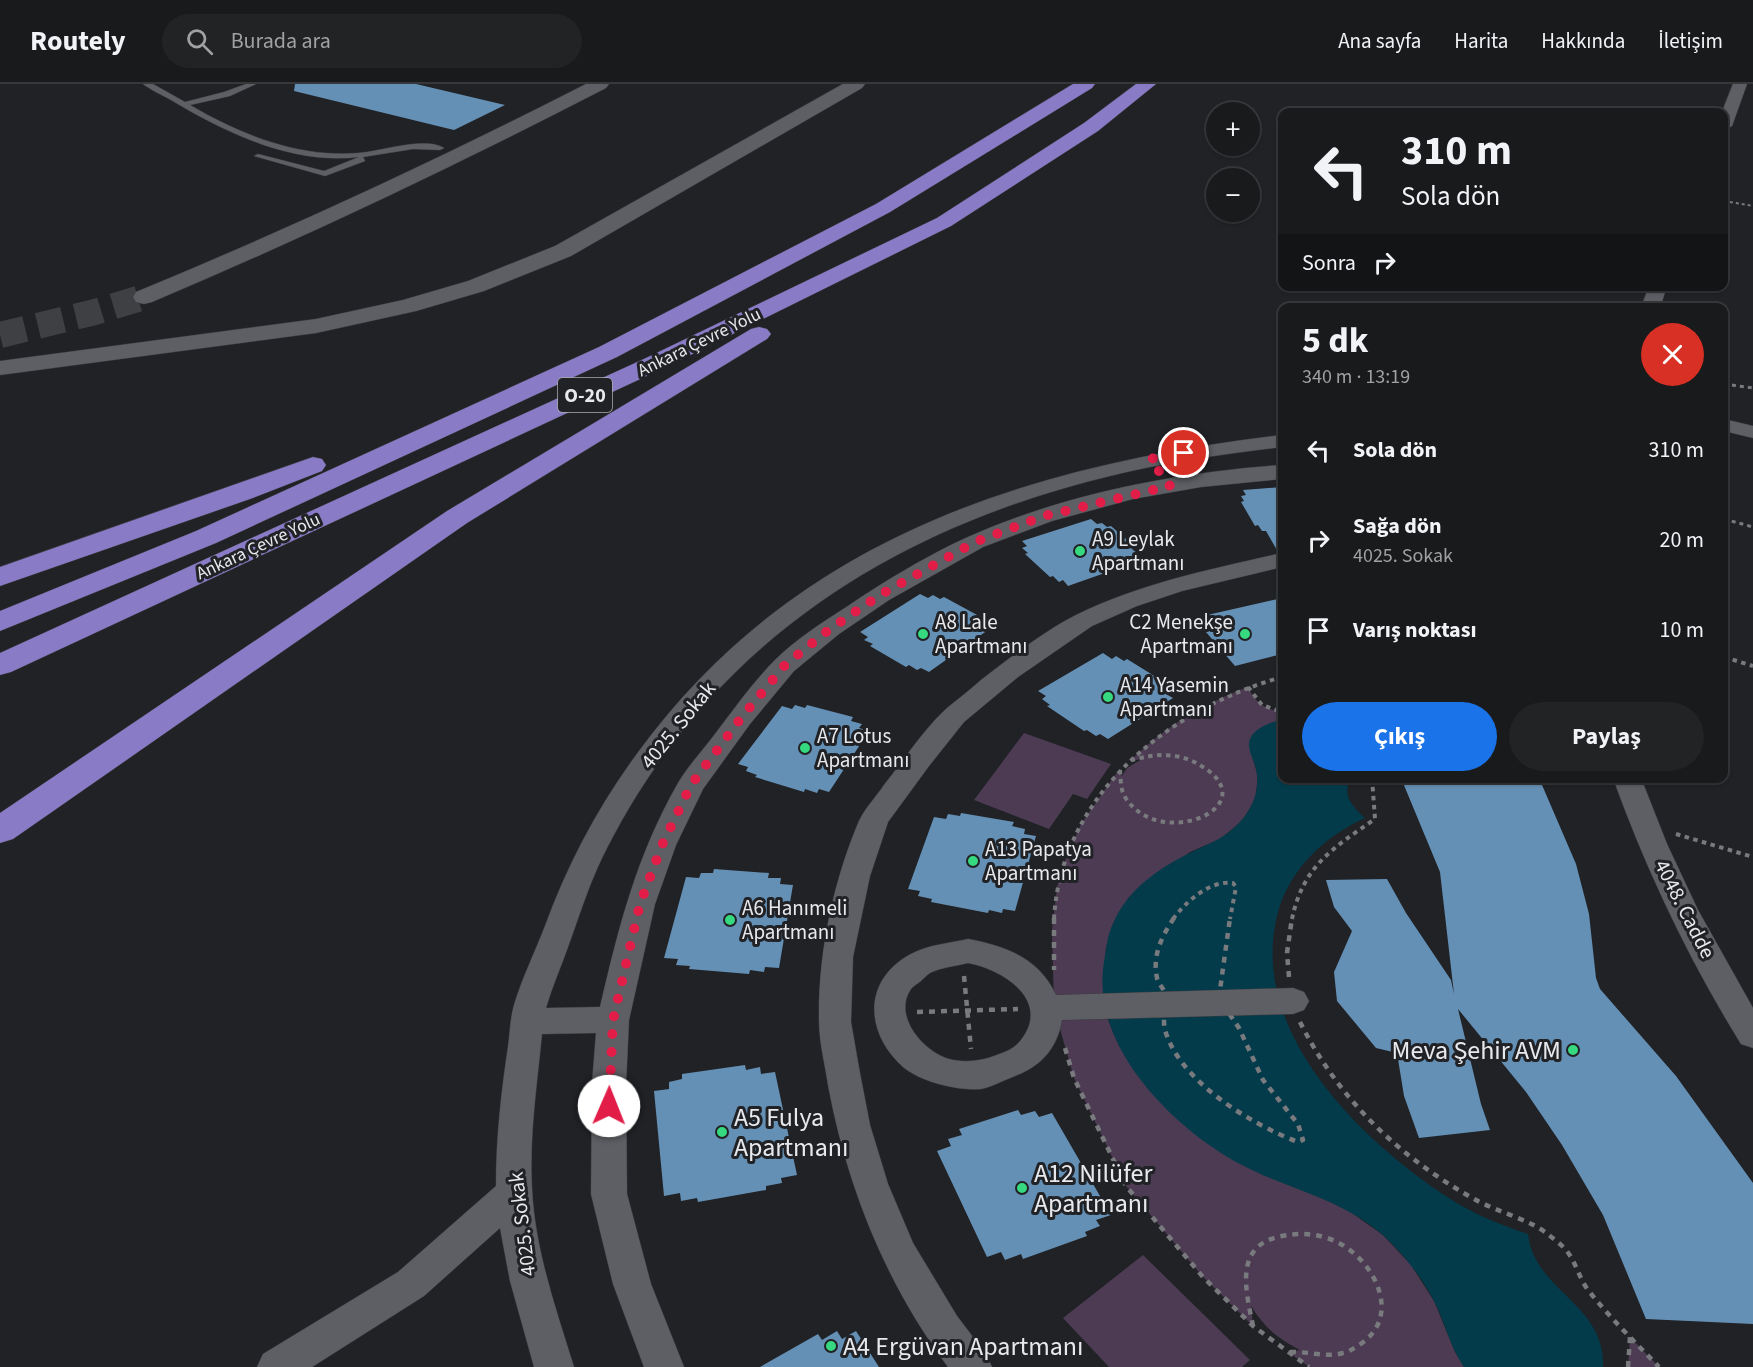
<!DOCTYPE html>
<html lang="tr">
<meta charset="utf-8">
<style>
body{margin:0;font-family:"Source Sans 3",sans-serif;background:#212325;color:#f1f3f6;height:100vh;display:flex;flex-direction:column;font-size:22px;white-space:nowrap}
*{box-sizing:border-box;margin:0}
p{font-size:20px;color:#9fa1a3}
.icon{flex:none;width:33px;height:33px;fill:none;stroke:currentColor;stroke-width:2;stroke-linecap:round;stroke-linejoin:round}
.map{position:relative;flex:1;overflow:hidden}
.side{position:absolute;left:1278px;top:219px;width:450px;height:480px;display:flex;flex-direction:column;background:#181a1c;border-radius:12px;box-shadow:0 2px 4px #0004,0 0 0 2px #36383b}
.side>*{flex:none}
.guide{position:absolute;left:1278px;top:24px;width:450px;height:183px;border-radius:12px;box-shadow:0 2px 4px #0004,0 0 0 2px #36383b;background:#181a1c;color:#f1f3f6;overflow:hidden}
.tools{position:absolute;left:1206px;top:18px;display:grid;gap:12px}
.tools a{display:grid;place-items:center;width:54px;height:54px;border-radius:50%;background:#181a1c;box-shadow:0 2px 4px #0004,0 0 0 2px #36383b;font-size:30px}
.pin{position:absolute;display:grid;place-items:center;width:51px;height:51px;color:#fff;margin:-26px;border:3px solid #fff;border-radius:50%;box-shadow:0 2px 6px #0007}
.me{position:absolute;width:66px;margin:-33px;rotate:1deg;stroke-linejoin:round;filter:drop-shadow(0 0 4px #0008)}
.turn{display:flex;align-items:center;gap:21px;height:126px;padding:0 24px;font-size:27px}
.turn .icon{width:78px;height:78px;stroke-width:2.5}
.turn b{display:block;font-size:42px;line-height:51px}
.then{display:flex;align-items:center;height:57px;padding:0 24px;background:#0003;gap:12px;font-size:22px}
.round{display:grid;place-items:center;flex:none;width:63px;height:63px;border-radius:32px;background:#212325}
.head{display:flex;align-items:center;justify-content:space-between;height:102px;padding:0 24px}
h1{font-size:36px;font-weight:700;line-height:45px}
.primary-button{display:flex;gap:12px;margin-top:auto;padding:12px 24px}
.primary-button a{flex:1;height:69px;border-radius:36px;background:#1a73e8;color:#fff;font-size:24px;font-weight:700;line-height:69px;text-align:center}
.primary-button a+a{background:#212325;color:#f1f3f6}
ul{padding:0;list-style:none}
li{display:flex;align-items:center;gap:18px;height:90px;padding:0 24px}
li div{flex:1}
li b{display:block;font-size:22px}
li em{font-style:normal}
header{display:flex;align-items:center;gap:36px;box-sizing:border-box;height:84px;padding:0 30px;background:#181a1c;border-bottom:2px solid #36383b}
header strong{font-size:28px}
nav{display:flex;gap:33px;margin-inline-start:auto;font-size:21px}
.search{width:420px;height:54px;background:#212325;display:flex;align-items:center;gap:15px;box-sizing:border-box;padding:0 21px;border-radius:33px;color:#9fa1a3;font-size:22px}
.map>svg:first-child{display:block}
.green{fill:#4c3b53}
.water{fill:#033b4b}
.building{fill:#6590b5}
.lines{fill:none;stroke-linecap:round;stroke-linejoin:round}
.secondary-tunnel{stroke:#3e4044;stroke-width:26;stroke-dasharray:26 13;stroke-linecap:butt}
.lane-casing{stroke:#3b3c40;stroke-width:1}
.street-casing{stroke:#3b3c40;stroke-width:1}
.secondary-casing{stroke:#3b3c40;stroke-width:1}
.highway-casing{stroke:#3b3c40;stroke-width:1}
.path-far3{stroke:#797a7e;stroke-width:2;stroke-dasharray:3 3;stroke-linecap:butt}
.path-far2{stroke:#797a7e;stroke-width:3;stroke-dasharray:4 4;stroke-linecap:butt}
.path-far1{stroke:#797a7e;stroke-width:4;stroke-dasharray:4.5 4.5;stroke-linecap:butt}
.path{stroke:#797a7e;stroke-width:4.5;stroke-dasharray:6 6;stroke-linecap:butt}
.lane{fill:#5d5f64;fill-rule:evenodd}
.street{fill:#5d5f64;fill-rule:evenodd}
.secondary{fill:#5d5f64;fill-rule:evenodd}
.highway{fill:#8a7bc6;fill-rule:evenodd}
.route{stroke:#e11d48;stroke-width:10;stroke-dasharray:0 18}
.poi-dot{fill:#36d880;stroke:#202226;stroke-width:2}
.labels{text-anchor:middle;stroke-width:6;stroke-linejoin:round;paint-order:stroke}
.far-street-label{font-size:18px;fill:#e8e9ed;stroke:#202226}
.shield{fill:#202226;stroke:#acadb1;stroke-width:1.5}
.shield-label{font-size:20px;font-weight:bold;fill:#e8e9ed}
.poi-label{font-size:21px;fill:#e8e9ed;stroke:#202226;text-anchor:start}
.street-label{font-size:21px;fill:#e8e9ed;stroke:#202226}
.near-poi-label{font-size:26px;fill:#e8e9ed;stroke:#202226;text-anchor:start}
</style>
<header>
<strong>Routely</strong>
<div class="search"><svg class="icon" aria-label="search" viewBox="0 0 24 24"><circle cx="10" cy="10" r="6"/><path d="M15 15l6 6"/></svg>Burada ara</div>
<nav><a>Ana sayfa</a><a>Harita</a><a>Hakkında</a><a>İletişim</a></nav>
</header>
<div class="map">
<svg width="1753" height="1283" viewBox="0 0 1753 1283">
<rect width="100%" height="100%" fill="#202226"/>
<!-- green -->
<path class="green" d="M1248 603C1256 620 1265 625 1282 628V636L1270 639 1249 660 1258 693 1255 716 1242 737 1220 755 1190 768 1129 813 1112 842 1106 864 1105 922 1103 924 1119 962 1263 1091 1312 1109 1349 1127 1383 1151 1411 1181 1434 1217 1455 1268 1464 1283H1309L1288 1268 1300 1266C1278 1255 1264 1243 1251 1222L1253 1242 1203 1193 1126 1102 1074 994 1054 924 1052 846 1057 803 1067 771 1081 740 1115 691 1120 686 1122 692 1127 684 1142 675 1130 677C1163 644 1205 619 1248 603Z
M1024 649 1111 680 1087 715 1073 710 1049 745 974 716Z
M1143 1171 1250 1276 1242 1283H1109L1063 1234Z
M1630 1253 1659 1283H1628Z"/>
<!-- water -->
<path class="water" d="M1282 636V694L1351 695C1341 711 1353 723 1365 734 1325 752 1290 785 1278 828 1246 946 1361 1057 1449 1114 1473 1130 1501 1141 1528 1150 1534 1207 1606 1220 1603 1283H1464C1450 1263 1445 1238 1434 1217 1421 1192 1404 1171 1384 1152 1342 1114 1286 1105 1238 1079 1171 1042 1090 961 1104 878 1106 866 1107 853 1112 842 1129 799 1171 777 1211 759 1236 748 1260 722 1257 692 1257 682 1250 672 1249 662 1248 646 1270 638 1282 636Z"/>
<!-- building -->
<path class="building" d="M295 0H416L505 21 454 46 294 7Z
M1282 403V467L1278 468 1266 447H1262L1258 441 1255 442 1241 418 1244 417 1241 412 1246 411 1243 406Z
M1091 435 1097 440 1102 439 1107 443 1111 442 1136 464 1132 465 1138 470 1133 472 1139 477 1068 502 1063 496 1059 498 1053 492 1050 493 1025 470 1028 469 1022 464 1027 462 1022 457Z
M920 510 928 514 933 511 940 515 944 513 979 532 975 534 984 539 980 542 988 546 929 588 921 584 917 586 909 581 906 583 870 562 873 560 864 556 868 553 860 548Z
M1282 514V570L1235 582 1194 534Z
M1103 569 1112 575 1116 572 1124 577 1127 575 1164 598 1160 600 1169 606 1164 609 1173 614 1108 655 1100 650 1096 652 1087 646 1084 647 1047 622 1050 621 1042 615 1046 612 1038 607Z
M795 621 805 624 807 621 853 633 851 637 862 640 859 644 869 647 829 708 819 705 817 709 805 705 804 708 755 693 757 691 746 687 748 683 738 680 782 622 792 625Z
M1401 694H1539L1576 780 1589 830 1596 894 1600 905 1676 992 1753 1099V1240L1646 1235 1603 1131 1562 1061 1526 1008 1458 925 1481 1020 1490 1046 1419 1054 1404 1012 1397 969 1376 964 1337 917 1334 888 1352 847 1334 823 1326 796 1387 795 1406 829 1451 896 1454 910 1440 788Z
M961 729 1014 738 1012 742 1025 745 1024 750 1036 752 1015 827 1003 825 1002 829 989 826 988 829 931 818 932 815 918 812 920 807 908 805 934 733 946 735 948 730 960 732Z
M714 785 769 789 768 794H781L780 800 793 801 779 884 765 883 764 888 750 886 749 890 689 885 690 882 676 881 678 875 664 874 686 793 699 794 701 789H713Z
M745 981 746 986 760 983 761 990 775 988 797 1091 781 1094 782 1099 766 1102V1106L698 1118 697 1114 681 1117 680 1109 664 1112 654 1007 669 1005V998L682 995V990Z
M1018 1026 1021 1031 1035 1027 1039 1033 1052 1029 1111 1131 1096 1136 1100 1142 1085 1148 1087 1152 1023 1175 1021 1170 1005 1176 1001 1168 987 1173 937 1067 951 1062 948 1055 962 1051 959 1045Z
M837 1247 842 1255 856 1247 879 1283H760L818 1250 822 1256Z"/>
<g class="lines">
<!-- secondary-tunnel -->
<path class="secondary-tunnel" d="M0 251 95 228 144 213"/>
<defs>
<path id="lane" d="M143 0H153L185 18 224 8 246 0H256L230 12 190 21C231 45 277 65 325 69 339 70 353 70 367 68 387 65 427 53 444 64L440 66 413 65 363 73 365 77 325 92 254 72 258 70 324 87 359 73C293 81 226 49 171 16 162 11 151 6 143 0Z"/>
<path id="street" d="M1733 0H1747L1732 42 1724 47V28H1722Z
M1649 202H1667L1660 224H1641Z
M1724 335 1753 342V354L1724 347Z
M1282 351V363C1224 370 1166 378 1110 392 887 446 705 564 602 774 588 803 579 833 568 863 561 883 552 903 546 924L600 923C619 842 636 773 678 699 688 682 703 666 715 650 734 625 753 598 775 576 796 555 823 538 848 522 883 498 930 470 968 453 1064 410 1178 388 1282 381V395L1201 403 1133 415 1052 437 983 463 889 516 839 550 794 587 750 640 703 705 676 761 655 820 629 936 626 1000 627 1110 651 1200 684 1283H644L613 1200 591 1110 592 1000 596 949 542 950C537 1001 529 1053 532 1105 535 1166 556 1225 574 1283H534L510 1197 500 1144 424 1212 312 1283H257L263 1270 398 1188 496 1102C496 1055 501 1009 508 963 510 949 510 935 514 921 522 894 535 868 545 842 568 779 599 721 639 667 796 453 1030 381 1282 351Z
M1282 469V483L1182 507 1137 522 1092 542 1018 593 964 638 929 682 888 738 870 792 853 873 851 938 859 984 870 1041 888 1100 913 1159 957 1232 986 1270 992 1283H948C886 1200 847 1103 828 1001 825 980 819 958 819 936 818 870 833 798 859 737 865 724 876 713 884 701 904 676 923 646 947 624 958 615 970 606 981 596 1008 575 1046 546 1076 531 1141 499 1212 485 1282 469Z
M1613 694H1641L1667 760 1698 826 1753 924V964L1741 960C1689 876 1647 788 1613 694Z
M968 855C1006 862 1039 874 1056 911L1293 904 1304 908 1309 917 1304 926 1293 930 1062 936C1057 965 1041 982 1015 992 1004 996 992 1003 981 1005 958 1007 921 998 903 983 865 949 862 896 911 870 927 861 950 859 968 855ZM968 879C1002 885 1052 916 1021 956 1014 965 1005 968 994 972 981 977 963 979 949 975 924 968 892 932 911 905 913 902 919 899 922 896 925 893 929 889 932 888 943 883 957 882 968 879Z"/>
<path id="secondary" d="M586 0H609L606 4C457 81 306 153 152 218L144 220 136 218 133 213 136 208C289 145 439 75 586 0Z
M843 0H865L862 4 571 172 484 207 416 227 316 249 0 291V277L316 235 403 216 468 197 555 162Z"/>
<path id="highway" d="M1073 0H1095L1092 4 890 128 617 273 216 459 0 547V527L196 447 599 263 876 120Z
M1136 0H1156L1098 47 951 142 664 284 11 588 0 591V569L646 274 937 134 1084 39Z
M759 243 767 245 771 250 767 255 467 439 13 755 0 759V729L447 427 751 245Z
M313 373 322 375 326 381 322 387 250 415 0 502V483Z"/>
</defs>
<!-- lane casing -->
<use href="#lane" class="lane-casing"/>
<!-- street casing -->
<use href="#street" class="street-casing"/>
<!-- secondary casing -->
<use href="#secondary" class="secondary-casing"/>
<!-- highway casing -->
<use href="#highway" class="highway-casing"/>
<!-- path-far3 -->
<path class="path-far3" d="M1724 117 1753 122"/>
<!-- path-far2 -->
<path class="path-far2" d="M1724 300 1753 304
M1724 435 1753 443"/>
<!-- path-far1 -->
<path class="path-far1" d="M1724 573 1753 582
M1248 603 1262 621 1282 628
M1120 686C1121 695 1120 705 1125 713 1159 768 1266 723 1203 683 1180 668 1158 669 1132 676
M1676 750 1753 773
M1054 835C1061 710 1169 625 1282 593
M1173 835C1186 818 1209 796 1233 799L1236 803 1230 835
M1292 835C1303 782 1333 764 1375 735L1372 694"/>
<!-- path -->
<path class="path" d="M1054 834V886
M1174 834C1162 852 1152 871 1157 894 1158 900 1164 904 1165 910 1167 921 1162 934 1165 946 1180 998 1251 1040 1298 1058L1303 1056 1298 1040 1263 996 1239 944 1222 919 1220 906 1230 834
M964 892 971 965
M1289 893 1287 869 1292 834
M917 928 1018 925
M1300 938C1339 1016 1400 1074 1476 1116 1498 1128 1531 1136 1549 1151 1555 1156 1562 1161 1566 1166 1576 1178 1579 1194 1588 1206 1610 1234 1635 1258 1659 1283
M1065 964 1074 994 1126 1102 1203 1193 1253 1242 1309 1283
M1253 1242C1246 1207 1233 1161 1282 1152 1298 1149 1311 1149 1327 1154 1370 1167 1407 1231 1359 1261 1354 1264 1349 1268 1343 1269 1326 1274 1307 1267 1289 1268
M1628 1283 1630 1253"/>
<!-- lane -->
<use href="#lane" class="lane"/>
<!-- street -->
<use href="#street" class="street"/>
<!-- secondary -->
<use href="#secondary" class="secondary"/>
<!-- highway -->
<use href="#highway" class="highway"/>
</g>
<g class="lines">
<!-- route -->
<path class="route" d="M609 1022 613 936 640 820 662 761 691 701 741 634 785 581 830 545 880 511 975 458 1044 432 1170 402 1150 375 1184 369"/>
</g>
<!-- markers -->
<g class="poi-dot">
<circle cx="1080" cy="467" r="6"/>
<circle cx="923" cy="550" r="6"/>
<circle cx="1245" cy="550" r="6"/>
<circle cx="1108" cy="613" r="6"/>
<circle cx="805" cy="664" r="6"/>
<circle cx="973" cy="777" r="6"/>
<circle cx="730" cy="836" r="6"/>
<circle cx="1573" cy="966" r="6"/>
<circle cx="722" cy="1048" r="6"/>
<circle cx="1022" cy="1104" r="6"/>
<circle cx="831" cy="1262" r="6"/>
</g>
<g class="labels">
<!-- far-street labels -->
<g class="far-street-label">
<text transform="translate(699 258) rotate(-26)" y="6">Ankara Çevre Yolu</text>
<text transform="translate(258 462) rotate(-25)" y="6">Ankara Çevre Yolu</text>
</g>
<!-- shield labels -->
<rect class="shield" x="558" y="294" width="54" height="34" rx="4.5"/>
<g class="shield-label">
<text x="585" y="318">O-20</text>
</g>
<!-- poi labels -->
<g class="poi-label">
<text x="1092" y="462">A9 Leylak<tspan x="1092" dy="24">Apartmanı</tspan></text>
<text x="935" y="545">A8 Lale<tspan x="935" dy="24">Apartmanı</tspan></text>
<text x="1233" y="545" text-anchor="end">C2 Menekşe<tspan x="1233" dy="24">Apartmanı</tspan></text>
<text x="1120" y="608">A14 Yasemin<tspan x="1120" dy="24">Apartmanı</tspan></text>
<text x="817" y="659">A7 Lotus<tspan x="817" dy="24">Apartmanı</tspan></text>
<text x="985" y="772">A13 Papatya<tspan x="985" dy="24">Apartmanı</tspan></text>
<text x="742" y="831">A6 Hanımeli<tspan x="742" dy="24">Apartmanı</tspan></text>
</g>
<!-- street labels -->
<g class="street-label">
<text transform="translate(678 641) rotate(-51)" y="7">4025. Sokak</text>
<text transform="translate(1685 825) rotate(63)" y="7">4048. Cadde</text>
<text transform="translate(522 1140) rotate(-97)" y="7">4025. Sokak</text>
</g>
<!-- near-poi labels -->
<g class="near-poi-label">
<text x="1561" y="975" text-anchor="end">Meva Şehir AVM</text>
<text x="734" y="1042">A5 Fulya<tspan x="734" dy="30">Apartmanı</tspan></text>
<text x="1034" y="1098">A12 Nilüfer<tspan x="1034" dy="30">Apartmanı</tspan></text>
<text x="843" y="1271">A4 Ergüvan Apartmanı</text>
</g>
</g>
</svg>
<div class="tools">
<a>+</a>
<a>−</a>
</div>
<div class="pin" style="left:1184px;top:369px;background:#d93025"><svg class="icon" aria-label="arrive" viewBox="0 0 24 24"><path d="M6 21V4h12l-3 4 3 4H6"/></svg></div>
<svg class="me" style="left:609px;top:1022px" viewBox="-20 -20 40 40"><circle r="19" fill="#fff"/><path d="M0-13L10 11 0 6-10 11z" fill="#e11d48"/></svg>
<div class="guide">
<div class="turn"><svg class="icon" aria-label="left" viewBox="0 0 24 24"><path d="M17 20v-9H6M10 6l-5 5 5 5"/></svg><div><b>310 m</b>Sola dön</div></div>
<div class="then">Sonra<svg class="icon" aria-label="right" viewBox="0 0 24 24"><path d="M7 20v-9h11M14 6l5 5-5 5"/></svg></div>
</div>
<section class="side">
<div class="head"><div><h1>5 dk</h1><p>340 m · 13:19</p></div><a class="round" style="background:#d93025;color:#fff"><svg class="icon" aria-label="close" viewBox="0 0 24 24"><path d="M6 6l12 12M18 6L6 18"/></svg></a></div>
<ul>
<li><svg class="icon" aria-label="left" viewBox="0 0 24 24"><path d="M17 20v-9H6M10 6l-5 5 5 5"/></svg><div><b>Sola dön</b></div><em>310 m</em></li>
<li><svg class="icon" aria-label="right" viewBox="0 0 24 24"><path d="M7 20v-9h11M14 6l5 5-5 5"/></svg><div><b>Sağa dön</b><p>4025. Sokak</p></div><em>20 m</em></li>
<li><svg class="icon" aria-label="arrive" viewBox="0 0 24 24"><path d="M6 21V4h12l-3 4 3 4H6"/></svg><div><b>Varış noktası</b></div><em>10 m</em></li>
</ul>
<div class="primary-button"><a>Çıkış</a><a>Paylaş</a></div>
</section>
</div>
